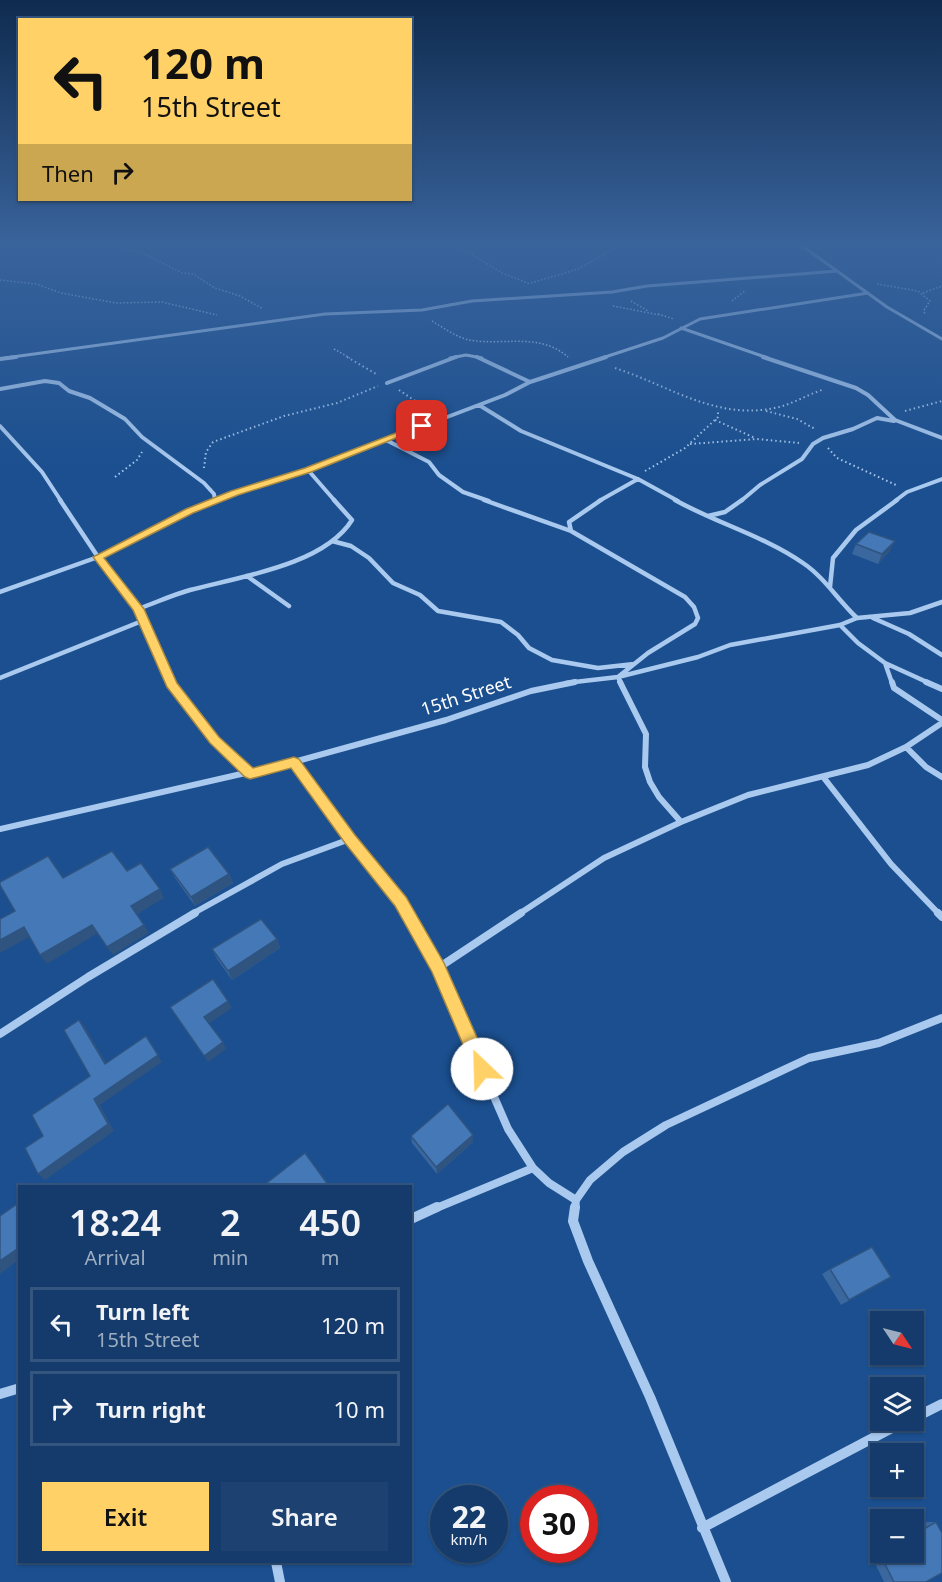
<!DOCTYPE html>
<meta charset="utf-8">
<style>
body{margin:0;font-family:"Noto Sans",sans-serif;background:#1d4271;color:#f1f3f6;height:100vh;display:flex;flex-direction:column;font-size:22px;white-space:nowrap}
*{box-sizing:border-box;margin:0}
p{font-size:20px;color:#9dadc1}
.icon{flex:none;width:33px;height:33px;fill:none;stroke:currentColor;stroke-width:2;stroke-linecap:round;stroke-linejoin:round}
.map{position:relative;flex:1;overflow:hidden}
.panel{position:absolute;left:18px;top:1185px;width:394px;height:378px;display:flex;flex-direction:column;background:#143b6b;border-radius:0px;box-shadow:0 2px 4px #0004,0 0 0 2px #33557e}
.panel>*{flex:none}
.banner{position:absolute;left:18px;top:18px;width:394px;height:183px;border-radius:0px;box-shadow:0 2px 4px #0004,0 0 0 2px #33557e;background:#ffd166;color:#111;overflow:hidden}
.needle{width:39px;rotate:125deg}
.buttons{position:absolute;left:870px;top:1311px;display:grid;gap:12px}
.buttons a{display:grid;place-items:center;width:54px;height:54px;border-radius:0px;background:#143b6b;box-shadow:0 2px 4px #0004,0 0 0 2px #33557e;font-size:30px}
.speed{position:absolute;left:430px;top:1485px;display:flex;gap:12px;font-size:30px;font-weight:700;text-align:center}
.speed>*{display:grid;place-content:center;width:78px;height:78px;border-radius:50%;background:#143b6b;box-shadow:0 2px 4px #0004,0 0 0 2px #33557e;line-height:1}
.speed small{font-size:15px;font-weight:400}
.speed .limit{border:9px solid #d22;background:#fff;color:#111}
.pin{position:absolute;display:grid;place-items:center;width:51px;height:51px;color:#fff;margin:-26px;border-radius:12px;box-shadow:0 3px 9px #0006}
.me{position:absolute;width:66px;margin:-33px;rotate:336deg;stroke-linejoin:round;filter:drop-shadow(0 0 4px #0008)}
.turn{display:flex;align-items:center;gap:21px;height:126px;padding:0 24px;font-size:27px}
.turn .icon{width:78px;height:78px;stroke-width:2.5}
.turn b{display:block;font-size:42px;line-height:51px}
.then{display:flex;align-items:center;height:57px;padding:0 24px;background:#0003;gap:12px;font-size:22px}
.eta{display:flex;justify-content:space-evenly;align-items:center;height:102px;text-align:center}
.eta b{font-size:36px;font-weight:600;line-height:42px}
.primary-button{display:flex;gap:12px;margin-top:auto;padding:12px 24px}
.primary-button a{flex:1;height:69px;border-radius:0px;background:#ffd166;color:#111;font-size:24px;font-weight:600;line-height:69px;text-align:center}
.primary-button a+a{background:#1d4271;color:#f1f3f6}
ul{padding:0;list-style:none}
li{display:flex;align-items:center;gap:18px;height:75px;margin:0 12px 9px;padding:0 12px;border:3px solid #33557e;border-radius:0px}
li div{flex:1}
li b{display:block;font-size:22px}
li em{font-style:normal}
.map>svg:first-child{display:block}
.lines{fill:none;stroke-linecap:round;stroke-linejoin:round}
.path-far1{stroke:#a9c9ee;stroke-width:1.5;stroke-dasharray:1.5 2;stroke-linecap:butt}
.path{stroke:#a9c9ee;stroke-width:2;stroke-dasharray:1.5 3;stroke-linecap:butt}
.minor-far5{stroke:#a9c9ee;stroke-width:3}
.minor-far4{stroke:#a9c9ee;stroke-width:4}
.minor-far3{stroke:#a9c9ee;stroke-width:4.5}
.minor-far2{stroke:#a9c9ee;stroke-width:6}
.minor-far1{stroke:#a9c9ee;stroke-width:8}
.minor{stroke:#a9c9ee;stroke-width:10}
.wall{fill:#3a679d}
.shaded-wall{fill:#305480}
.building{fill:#4478b7;stroke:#305480;stroke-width:1.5}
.route{fill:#ffd166;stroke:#a68842;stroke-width:1.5}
.labels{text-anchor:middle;stroke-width:4.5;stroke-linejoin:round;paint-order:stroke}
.street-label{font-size:18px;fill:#fff;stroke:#1b4f8f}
</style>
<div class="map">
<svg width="942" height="1582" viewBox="0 0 942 1582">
<rect width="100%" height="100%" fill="#1b4f8f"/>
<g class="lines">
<!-- path-far1 -->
<path class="path-far1" d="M118 245 125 250 139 251 182 273 193 274 215 288 240 296 263 309
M457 245 502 273 530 284
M0 280 36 284 61 293 116 303 162 302 217 315
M531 283 578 269 621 245
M877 284 918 291 930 301 924 310 925 315
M923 293 942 286
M631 301 648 311
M732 301 745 291
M613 306 660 315
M658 314 674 319
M432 321C444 328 456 337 469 340 503 346 540 332 568 357
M334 349 350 358"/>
<!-- path -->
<path class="path" d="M347 357 378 375
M615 368C670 386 718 422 779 407 794 403 807 395 822 390
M399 390 430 411
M766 411 797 419 815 429
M905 411 942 401
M715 420 755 438
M690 444 757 439 799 443
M828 448 837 458 896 485
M204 468 206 452 213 442 284 416 337 403 378 386
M645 471 685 448 718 417V411
M115 477 137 460 142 452"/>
<!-- minor-far5 -->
<path class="minor-far5" d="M801 245 887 307 942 339
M681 328 768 358
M5 358 325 314 422 310 472 301 612 292 647 286 837 271
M450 358 466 355 482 358
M602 358 663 338 700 319 868 293"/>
<!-- minor-far4 -->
<path class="minor-far4" d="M477 357 530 382
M763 357 856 388 868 395 895 420 942 438
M0 359 16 357
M387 383 456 357
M0 389 45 381 59 383 69 391 90 398 125 419 142 437 204 483 214 494 215 501
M479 405 521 431 638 479 678 501
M0 426 42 472 61 501
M386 440 429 462 439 475 463 492 489 501
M308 470 335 501
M214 501 308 470 505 395 530 382 606 357
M599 501 638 479
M741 501 760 485 802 459 813 444 823 438 853 429 877 418 894 421
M895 501 907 492 942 479"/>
<!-- minor-far3 -->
<path class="minor-far3" d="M60 500 98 557 138 609 171 683
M215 500V502
M484 500 571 531
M601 500 569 522 571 531 685 597 694 607 698 618 695 624 648 653 618 677 621 683
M675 500C716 523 764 536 803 563 824 577 838 600 857 618
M708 516 725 512 742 500
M332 541 351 546 369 558 393 583 420 595 438 611 501 622 518 635 529 648 552 660 598 668 634 664
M247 576 289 606
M830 587 833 558 856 530 897 500
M0 592 98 557 190 511 218 500
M138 609C155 603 172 595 190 590 239 577 324 565 352 520L334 500
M873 618 909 634 942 655
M840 625 858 643 885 663 892 683
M885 663 929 683
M0 678 142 621
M566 683 618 677 698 657 730 645 840 625 857 618 910 613 942 602"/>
<!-- minor-far2 -->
<path class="minor-far2" d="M170 682 214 740 250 774
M620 682 646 734 645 767 650 782 659 797 681 822
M892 682 894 688 942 720
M926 682 942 689
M906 747 926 767 942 777
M294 762 350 839 401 901 408 914
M824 778 891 864 939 914
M0 829 294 762 446 720 531 691 575 682
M192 914 282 864 350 839
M519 914 604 858 681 822 748 795 868 765 906 747 942 723"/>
<!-- minor-far1 -->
<path class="minor-far1" d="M408 913 438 968 508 1129 533 1168 549 1183 576 1200
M938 913 942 917
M438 968 521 913
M0 1034 88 977 195 913
M434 1209 533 1168
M575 1209 576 1200 590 1180 623 1152 666 1125 809 1058 879 1043 942 1018"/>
<!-- minor -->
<path class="minor" d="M575 1207 573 1221 588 1261 650 1397 726 1582
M411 1219 437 1207
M0 1394 20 1388
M914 1418 942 1404
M702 1528 907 1420
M276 1562 280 1582"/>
</g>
<!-- wall -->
<path class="wall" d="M856 544 890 551 878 564 852 554Z
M170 869 229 874 233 883 195 906 175 878Z
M277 939 280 948 232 980 217 959 212 949Z
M473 1135V1142L437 1174 412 1143 411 1136Z
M830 1269 891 1277 841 1305 822 1274Z
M925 1522H936L926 1582H884L870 1553 880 1547V1552H914V1529Z"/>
<!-- shaded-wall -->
<path class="shaded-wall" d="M895 541 890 551 878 564 882 554Z
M229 874 233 883 195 906 191 897Z
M160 889 164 898 136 915 131 906Z
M92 925 98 933 47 964 40 955Z
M144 925 149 933 113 955 107 947Z
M24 927 31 936 0 953V940Z
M277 939 280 948 232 980 228 971Z
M228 1001 232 1008 208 1024 204 1017Z
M79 1020 85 1027 111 1071 105 1064Z
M146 1036 162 1062 100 1105 114 1131 45 1180 38 1174 94 1099Z
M223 1042 226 1049 208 1062 204 1056Z
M473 1135V1142L437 1174 436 1167Z
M20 1247V1259L0 1274V1261Z"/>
<!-- building -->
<path class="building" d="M869 532 895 541 882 554 856 544Z
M208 847 229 874 191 897 170 869Z
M112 851 127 871 141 863 160 889 131 906 144 925 107 947 92 925 40 955 24 927 0 940V919L15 911 0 885V882L48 856 63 878Z
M261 919 277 939 228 971 212 949Z
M213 979 228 1001 204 1017 223 1042 204 1056 170 1007Z
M79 1020 105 1064 146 1036 158 1055 94 1099 108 1124 38 1174 25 1148 43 1136 32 1115 90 1076 64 1030Z
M448 1104 473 1135 436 1167 411 1136Z
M305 1153 329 1186H263Z
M20 1202V1247L0 1261V1216Z
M872 1247 891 1277 849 1300 830 1269Z
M936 1522 942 1533V1573L926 1582H894L880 1554 883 1552H914V1535Z"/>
<!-- sky -->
<linearGradient id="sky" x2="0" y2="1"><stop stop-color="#0f2b4f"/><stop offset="0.52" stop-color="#39639b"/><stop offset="1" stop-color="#39639b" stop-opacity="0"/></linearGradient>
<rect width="942" height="467" fill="url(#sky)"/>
<!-- route -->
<path class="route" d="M419 424 426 426 311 472 238 495 193 513 104 558 144 609 177 683 219 737 253 768 294 757 299 759 355 835 406 897 444 963 491 1069 488 1075 482 1078 476 1075 432 972 395 906 345 843 291 768 250 779 245 777 210 743 167 687 133 610 93 557 186 509 231 491 305 468Z"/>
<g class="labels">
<!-- street labels -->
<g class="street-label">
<text transform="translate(466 696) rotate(-18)" y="6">15th Street</text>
</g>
</g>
</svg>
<div class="buttons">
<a><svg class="needle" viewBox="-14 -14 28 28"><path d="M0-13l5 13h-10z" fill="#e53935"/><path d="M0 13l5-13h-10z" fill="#9dadc1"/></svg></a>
<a><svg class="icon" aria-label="layers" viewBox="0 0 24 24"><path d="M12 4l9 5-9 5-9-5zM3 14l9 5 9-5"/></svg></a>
<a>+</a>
<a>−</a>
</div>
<div class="speed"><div>22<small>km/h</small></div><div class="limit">30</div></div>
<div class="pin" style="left:422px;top:426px;background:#d93025"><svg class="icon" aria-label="arrive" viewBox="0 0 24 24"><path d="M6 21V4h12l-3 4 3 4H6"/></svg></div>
<svg class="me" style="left:482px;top:1069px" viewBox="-20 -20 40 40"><circle r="19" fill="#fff"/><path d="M0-13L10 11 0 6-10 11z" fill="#ffd166"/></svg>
<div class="banner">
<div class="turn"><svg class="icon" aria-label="left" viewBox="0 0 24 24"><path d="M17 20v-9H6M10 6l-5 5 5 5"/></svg><div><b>120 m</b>15th Street</div></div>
<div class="then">Then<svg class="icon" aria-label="right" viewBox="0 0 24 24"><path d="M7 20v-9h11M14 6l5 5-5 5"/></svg></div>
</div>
<section class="panel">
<div class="eta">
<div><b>18:24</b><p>Arrival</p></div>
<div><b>2</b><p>min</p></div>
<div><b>450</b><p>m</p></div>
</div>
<ul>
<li><svg class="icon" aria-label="left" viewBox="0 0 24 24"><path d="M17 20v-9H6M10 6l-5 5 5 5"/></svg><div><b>Turn left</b><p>15th Street</p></div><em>120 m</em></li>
<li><svg class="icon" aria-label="right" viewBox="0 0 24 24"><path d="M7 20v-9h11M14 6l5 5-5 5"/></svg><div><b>Turn right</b></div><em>10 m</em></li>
</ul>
<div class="primary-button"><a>Exit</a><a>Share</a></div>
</section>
</div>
